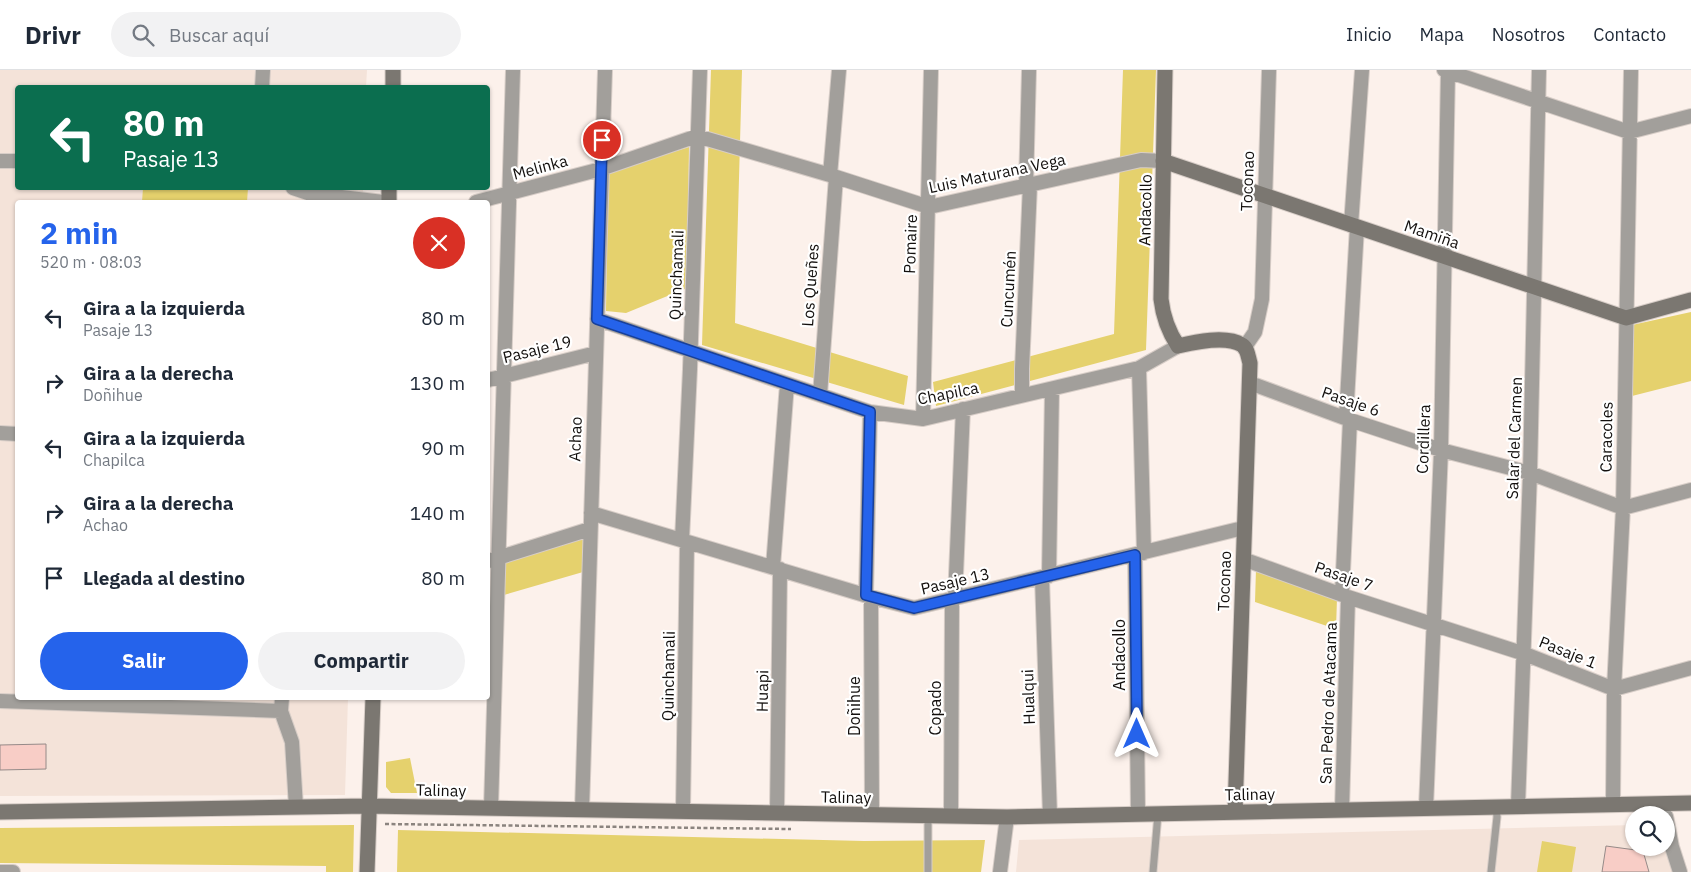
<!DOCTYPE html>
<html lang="es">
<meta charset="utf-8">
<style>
body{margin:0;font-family:"IBM Plex Sans",sans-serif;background:#f2f2f3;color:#1f2937;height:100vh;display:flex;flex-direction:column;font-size:19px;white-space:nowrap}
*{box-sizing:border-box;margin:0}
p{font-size:16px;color:#747a83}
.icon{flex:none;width:28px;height:28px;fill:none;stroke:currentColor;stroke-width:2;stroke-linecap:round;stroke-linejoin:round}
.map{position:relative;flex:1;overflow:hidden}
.panel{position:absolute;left:15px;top:130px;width:475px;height:500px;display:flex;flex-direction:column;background:#fff;border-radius:5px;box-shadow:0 1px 4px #0004}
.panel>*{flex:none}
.guide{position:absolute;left:15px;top:15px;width:475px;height:105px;border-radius:5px;box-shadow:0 1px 4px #0004;background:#0b6e4f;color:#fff;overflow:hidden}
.tools{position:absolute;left:1625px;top:736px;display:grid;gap:10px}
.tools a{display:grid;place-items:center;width:50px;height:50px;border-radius:50%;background:#fff;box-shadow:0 1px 4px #0004;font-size:25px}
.pin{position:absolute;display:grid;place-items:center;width:42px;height:42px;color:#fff;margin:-21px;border:2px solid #fff;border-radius:50%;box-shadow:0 1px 5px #0007}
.me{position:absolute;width:55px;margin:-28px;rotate:0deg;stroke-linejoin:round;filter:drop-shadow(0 0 4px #0008)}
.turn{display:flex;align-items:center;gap:18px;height:105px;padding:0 25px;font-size:22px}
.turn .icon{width:65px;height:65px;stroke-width:2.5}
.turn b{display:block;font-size:35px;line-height:42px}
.round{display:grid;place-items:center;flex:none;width:52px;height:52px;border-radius:26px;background:#f2f2f3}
.summary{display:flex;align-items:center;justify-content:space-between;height:85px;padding:0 25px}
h1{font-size:30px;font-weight:700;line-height:38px;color:#2563eb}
.primary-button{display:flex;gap:10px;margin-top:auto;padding:10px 25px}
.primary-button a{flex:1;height:58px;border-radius:30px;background:#2563eb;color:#fff;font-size:20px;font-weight:700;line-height:58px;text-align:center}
.primary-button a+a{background:#f2f2f3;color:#1f2937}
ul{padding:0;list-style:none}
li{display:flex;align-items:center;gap:15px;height:65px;padding:0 25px}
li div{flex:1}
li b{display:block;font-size:19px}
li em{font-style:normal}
header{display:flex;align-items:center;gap:30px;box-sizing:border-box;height:70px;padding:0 25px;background:#fff;border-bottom:1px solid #e0e1e3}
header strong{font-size:24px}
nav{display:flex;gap:28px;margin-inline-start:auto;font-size:18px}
.search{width:350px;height:45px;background:#f2f2f3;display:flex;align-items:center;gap:12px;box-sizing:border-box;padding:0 18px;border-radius:28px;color:#747a83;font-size:19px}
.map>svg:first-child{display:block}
.built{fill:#f4e3d9}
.green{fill:#e5d16d}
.building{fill:#f8cdc6;stroke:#958a88}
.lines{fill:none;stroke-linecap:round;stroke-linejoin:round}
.lane-casing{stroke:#d7cdc7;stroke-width:9}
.street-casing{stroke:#d7cdc7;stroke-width:16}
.secondary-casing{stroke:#d7cdc7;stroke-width:17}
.path{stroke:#8b847f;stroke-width:2.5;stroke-dasharray:4 2.5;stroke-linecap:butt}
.lane{stroke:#a29f9b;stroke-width:7}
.street{stroke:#a29f9b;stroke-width:14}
.secondary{stroke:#7b7771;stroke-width:15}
.route-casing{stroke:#184099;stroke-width:12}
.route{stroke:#2563eb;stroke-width:9}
.labels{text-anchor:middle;stroke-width:4.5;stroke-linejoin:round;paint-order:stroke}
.street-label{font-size:16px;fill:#120f0d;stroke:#fff}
</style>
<header>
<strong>Drivr</strong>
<div class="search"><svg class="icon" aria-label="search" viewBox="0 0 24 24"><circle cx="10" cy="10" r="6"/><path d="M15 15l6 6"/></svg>Buscar aquí</div>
<nav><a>Inicio</a><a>Mapa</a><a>Nosotros</a><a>Contacto</a></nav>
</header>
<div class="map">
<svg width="1691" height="802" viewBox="0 0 1691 802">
<rect width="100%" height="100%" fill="#fcf1eb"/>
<!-- built -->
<path class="built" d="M0 0H367L366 17 18 18V118H363V132H18V628H348L345 725 0 726Z
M1634 755V778L1666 777 1673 802H1016L1019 770Z"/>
<!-- green -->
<path class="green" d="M711 0H742L735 253 908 306 904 335 702 275Z
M1123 0H1156L1146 280 936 336 933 312 1114 264Z
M689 77 687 218 626 243 606 241 608 102Z
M143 118H248L247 132H142Z
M1691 242V311L1632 326V255Z
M585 465 583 502 504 525V491Z
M1256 499 1337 528 1336 559 1255 532Z
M410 688 417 723H391L386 717V692Z
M354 755 353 802H326V796L0 793V758Z
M398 760 864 771 985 770 981 802H397Z
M1542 771 1576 777 1572 802H1537Z"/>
<!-- building -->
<path class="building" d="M46 674V699L0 700V675Z
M1606 776 1643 781 1649 802H1602Z"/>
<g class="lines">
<defs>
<path id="lane" d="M928 802V746
M1153 802 1158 744
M1491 802 1497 747 1496 737"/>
<path id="street" d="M1444 0 1629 62 1691 46
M262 18 263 0
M0 91H18
M830 105 839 0
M1026 116 1029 0
M293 118 308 123 383 132
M476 132 601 99 697 66 830 105 929 137 1141 90 1163 91
M1351 155 1362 0
M597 249 870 342 923 349 1139 298 1178 276
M1244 278 1255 262 1262 229 1269 0
M1139 298 1144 483
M488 310 596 283
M1250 313 1350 350 1441 380 1530 403 1623 438 1691 420
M820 325 836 107
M1022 325V299L1030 115
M1346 348 1357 157
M923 349 931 0
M0 363 18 364
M591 443 871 527 914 538 1243 458
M682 470 690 299 700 0
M1135 485 1138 744
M1243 489 1348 527 1525 584 1614 619 1691 598
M488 491 590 459
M773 497 787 314
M1049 506 1052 319
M1042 508 1050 746
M1342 524 1350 350
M866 525 870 342
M871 527 872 744
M955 529 963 339
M282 628 281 641 292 672 296 737
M0 631 281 641
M1613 734 1614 619 1623 438 1631 0
M1518 736 1530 403 1539 0
M491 738 513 0
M1426 738 1441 380 1448 0
M582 740 605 0
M1342 740 1348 527
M683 741 687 472
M777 743 780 499
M951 746 952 530
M1666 746 1672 777 1680 802
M0 802H13
M1000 802 1007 747"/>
<path id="secondary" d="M1165 0 1161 229C1163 247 1168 261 1178 276 1195 272 1226 265 1242 275 1248 279 1248 287 1250 293L1235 742
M393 18V0
M1163 91 1626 248 1691 230
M389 132V118
M0 742 368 736 1007 747 1691 733
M367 802 373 628"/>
</defs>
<!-- lane casing -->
<use href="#lane" class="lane-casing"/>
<!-- street casing -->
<use href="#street" class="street-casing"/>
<!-- secondary casing -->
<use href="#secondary" class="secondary-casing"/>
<!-- path -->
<path class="path" d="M385 754 791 759"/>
<!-- lane -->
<use href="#lane" class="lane"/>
<!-- street -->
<use href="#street" class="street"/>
<!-- secondary -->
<use href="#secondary" class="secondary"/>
</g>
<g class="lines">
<defs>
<path id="route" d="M602 70 597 249 870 342 866 525 914 538 1135 485 1137 664"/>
</defs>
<!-- route casing -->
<use href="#route" class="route-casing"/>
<!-- route -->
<use href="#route" class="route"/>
</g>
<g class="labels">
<!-- street labels -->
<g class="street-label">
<text transform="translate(540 97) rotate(-15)" y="6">Melinka</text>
<text transform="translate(997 103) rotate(-12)" y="6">Luis Maturana Vega</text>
<text transform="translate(1247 111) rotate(-88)" y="6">Toconao</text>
<text transform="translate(1145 140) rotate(-89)" y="6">Andacollo</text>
<text transform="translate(1432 164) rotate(19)" y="6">Mamiña</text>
<text transform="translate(910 174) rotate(-88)" y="6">Pomaire</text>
<text transform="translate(676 205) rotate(-88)" y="6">Quinchamali</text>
<text transform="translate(810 215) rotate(-86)" y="6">Los Queñes</text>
<text transform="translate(1008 219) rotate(-87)" y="6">Cuncumén</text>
<text transform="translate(537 279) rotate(-14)" y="6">Pasaje 19</text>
<text transform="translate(948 323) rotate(-11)" y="6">Chapilca</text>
<text transform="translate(1351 331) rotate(19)" y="6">Pasaje 6</text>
<text transform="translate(1606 367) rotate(-89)" y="6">Caracoles</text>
<text transform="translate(1514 368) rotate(-88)" y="6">Salar del Carmen</text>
<text transform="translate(575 369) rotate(-88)" y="6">Achao</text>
<text transform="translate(1423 369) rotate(-88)" y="6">Cordillera</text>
<text transform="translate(1344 506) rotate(19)" y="6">Pasaje 7</text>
<text transform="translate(955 511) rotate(-13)" y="6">Pasaje 13</text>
<text transform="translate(1224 511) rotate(-88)" y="6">Toconao</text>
<text transform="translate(1568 582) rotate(22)" y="6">Pasaje 1</text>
<text transform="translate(1119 585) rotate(-90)" y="6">Andacollo</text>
<text transform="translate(668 606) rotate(-89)" y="6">Quinchamali</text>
<text transform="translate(762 621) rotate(-89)" y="6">Huapi</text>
<text transform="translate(1028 627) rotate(-92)" y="6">Hualqui</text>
<text transform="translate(1328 633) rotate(-88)" y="6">San Pedro de Atacama</text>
<text transform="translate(854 636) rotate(-90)" y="6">Doñihue</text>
<text transform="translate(935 638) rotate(-90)" y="6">Copado</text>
<text transform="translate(441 720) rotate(1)" y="6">Talinay</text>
<text transform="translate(1250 724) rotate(-1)" y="6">Talinay</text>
<text transform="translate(846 727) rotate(1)" y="6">Talinay</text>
</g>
</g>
</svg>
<div class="tools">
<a><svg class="icon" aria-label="search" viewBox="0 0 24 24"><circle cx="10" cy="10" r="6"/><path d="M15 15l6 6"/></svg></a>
</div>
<div class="pin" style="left:602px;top:70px;background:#d93025"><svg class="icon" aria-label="arrive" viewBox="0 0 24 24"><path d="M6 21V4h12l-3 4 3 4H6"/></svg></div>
<svg class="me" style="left:1137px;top:664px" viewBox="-20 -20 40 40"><path d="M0-17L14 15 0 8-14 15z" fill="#2563eb" stroke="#fff" stroke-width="4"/></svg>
<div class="guide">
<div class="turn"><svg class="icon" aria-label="left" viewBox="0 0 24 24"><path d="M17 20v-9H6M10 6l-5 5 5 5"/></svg><div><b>80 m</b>Pasaje 13</div></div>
</div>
<section class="panel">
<div class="summary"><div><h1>2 min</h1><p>520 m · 08:03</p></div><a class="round" style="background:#d93025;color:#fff"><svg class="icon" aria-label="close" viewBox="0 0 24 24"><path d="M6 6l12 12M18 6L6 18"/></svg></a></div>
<ul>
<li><svg class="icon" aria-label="left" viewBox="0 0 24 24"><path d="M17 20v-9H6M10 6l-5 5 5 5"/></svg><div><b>Gira a la izquierda</b><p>Pasaje 13</p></div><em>80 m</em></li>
<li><svg class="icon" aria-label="right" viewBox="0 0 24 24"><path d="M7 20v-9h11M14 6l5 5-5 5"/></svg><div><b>Gira a la derecha</b><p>Doñihue</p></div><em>130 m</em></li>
<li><svg class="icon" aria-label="left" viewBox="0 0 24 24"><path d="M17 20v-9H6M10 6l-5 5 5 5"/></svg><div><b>Gira a la izquierda</b><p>Chapilca</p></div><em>90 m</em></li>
<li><svg class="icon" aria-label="right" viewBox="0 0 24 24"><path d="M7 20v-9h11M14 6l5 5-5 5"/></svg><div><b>Gira a la derecha</b><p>Achao</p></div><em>140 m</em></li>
<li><svg class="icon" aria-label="arrive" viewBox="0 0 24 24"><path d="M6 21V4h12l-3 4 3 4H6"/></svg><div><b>Llegada al destino</b></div><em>80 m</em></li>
</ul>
<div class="primary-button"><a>Salir</a><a>Compartir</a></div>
</section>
</div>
